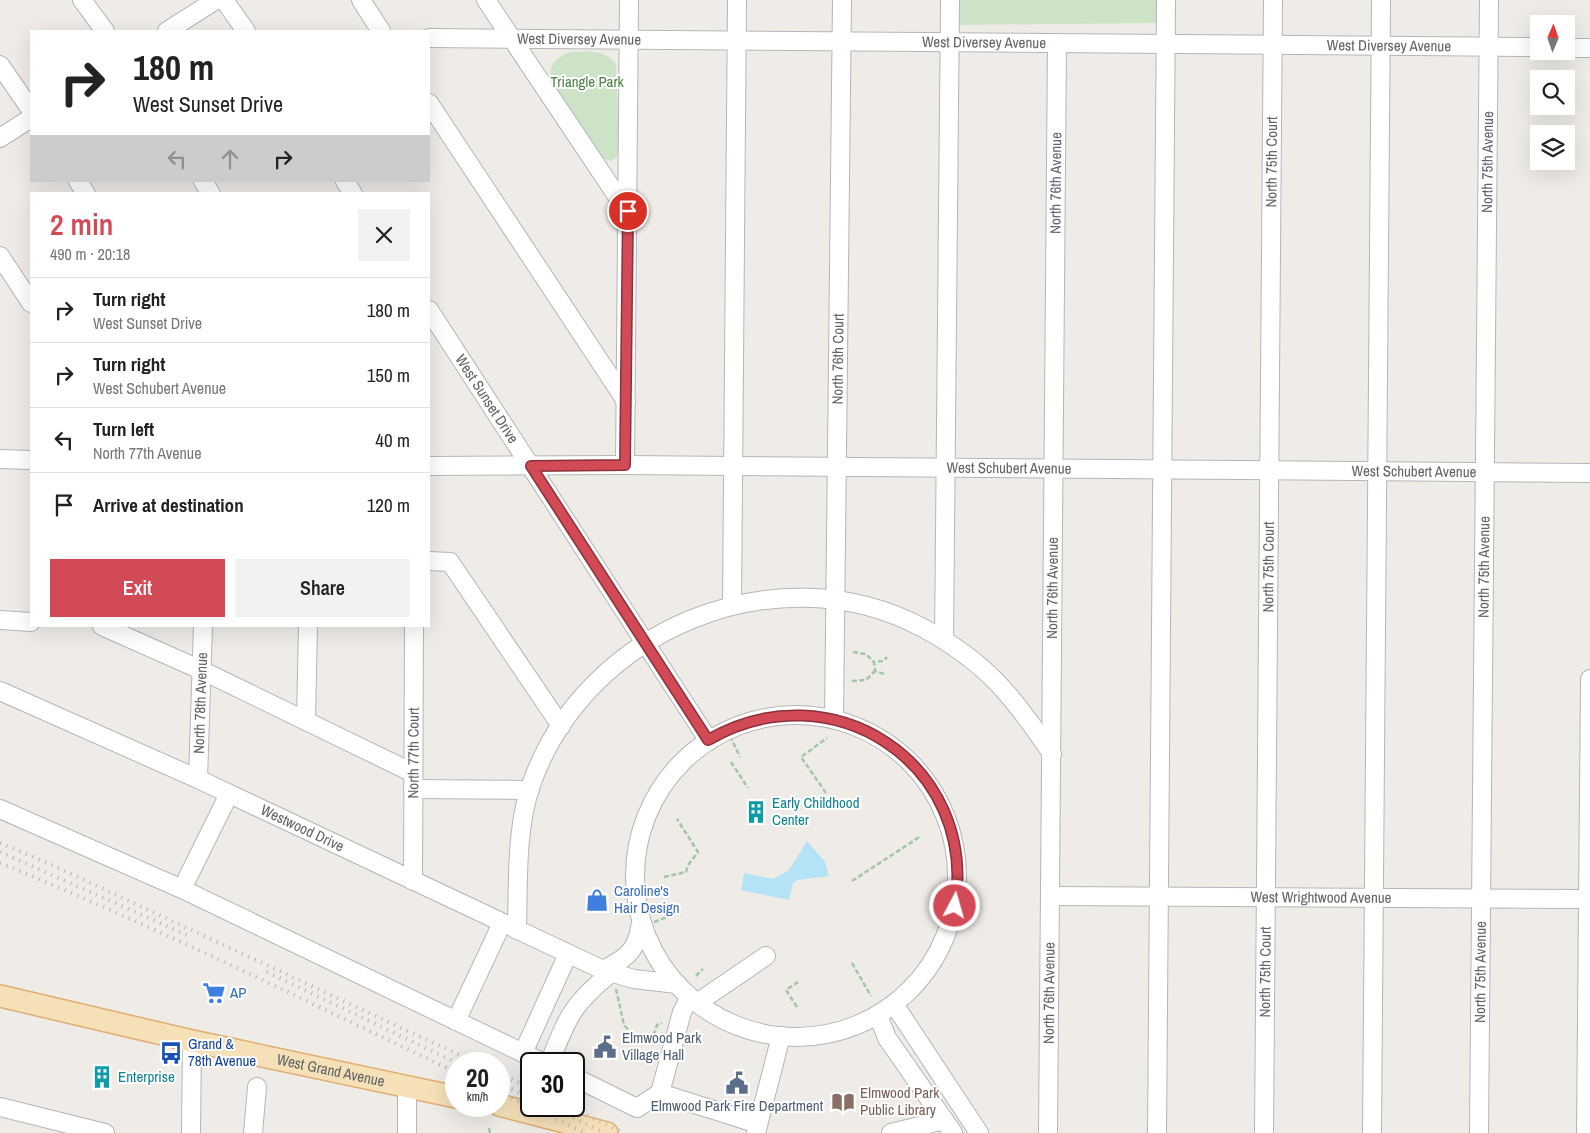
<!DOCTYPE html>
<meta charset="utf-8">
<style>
body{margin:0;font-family:"Archivo Narrow",sans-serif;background:#f2f2f2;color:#222;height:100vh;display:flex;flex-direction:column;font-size:19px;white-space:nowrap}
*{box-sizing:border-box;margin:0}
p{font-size:16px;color:#767676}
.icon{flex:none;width:28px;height:28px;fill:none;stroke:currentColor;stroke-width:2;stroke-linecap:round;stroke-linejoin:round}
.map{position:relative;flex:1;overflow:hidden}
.sheet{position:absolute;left:30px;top:192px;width:400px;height:435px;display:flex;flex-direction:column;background:#fff;border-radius:0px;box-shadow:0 5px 20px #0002}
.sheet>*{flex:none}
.guide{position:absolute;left:30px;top:30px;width:400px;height:152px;border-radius:0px;box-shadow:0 5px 20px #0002;background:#fff;color:#222;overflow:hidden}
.needle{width:32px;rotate:2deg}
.controls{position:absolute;left:1530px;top:15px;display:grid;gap:10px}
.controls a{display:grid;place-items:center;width:45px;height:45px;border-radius:0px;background:#fff;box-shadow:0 5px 20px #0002;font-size:25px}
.speed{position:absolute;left:445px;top:1052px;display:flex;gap:10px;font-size:25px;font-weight:700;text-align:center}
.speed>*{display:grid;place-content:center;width:65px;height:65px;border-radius:50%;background:#fff;box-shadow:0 5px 20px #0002;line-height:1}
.speed small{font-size:12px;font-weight:400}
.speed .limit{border:2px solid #111;border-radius:8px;background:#fff;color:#111}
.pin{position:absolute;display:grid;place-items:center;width:42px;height:42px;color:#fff;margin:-21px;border:2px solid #fff;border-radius:50%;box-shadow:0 1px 5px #0007}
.me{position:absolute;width:55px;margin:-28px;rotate:6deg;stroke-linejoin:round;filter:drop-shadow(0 0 4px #0008)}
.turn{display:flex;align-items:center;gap:18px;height:105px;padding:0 20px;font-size:22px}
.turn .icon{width:65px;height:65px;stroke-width:2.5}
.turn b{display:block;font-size:35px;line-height:42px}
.lanes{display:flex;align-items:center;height:48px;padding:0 20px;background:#0003;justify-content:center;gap:25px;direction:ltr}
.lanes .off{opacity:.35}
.round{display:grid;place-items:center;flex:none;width:52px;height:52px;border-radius:0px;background:#f2f2f2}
.overview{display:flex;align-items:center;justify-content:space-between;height:85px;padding:0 20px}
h1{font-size:30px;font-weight:600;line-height:38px;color:#d34a57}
.action{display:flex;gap:10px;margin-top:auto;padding:10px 20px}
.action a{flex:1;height:58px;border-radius:0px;background:#d34a57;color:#fff;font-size:20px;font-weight:600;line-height:58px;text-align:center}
.action a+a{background:#f2f2f2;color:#222}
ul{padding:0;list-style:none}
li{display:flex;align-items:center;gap:15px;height:65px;padding:0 20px;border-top:1px solid #e0e0e0}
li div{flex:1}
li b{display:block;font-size:19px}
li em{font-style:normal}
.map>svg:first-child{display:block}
.green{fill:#cde3c8}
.water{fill:#b3e3f4}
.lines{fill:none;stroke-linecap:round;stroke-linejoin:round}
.minor-casing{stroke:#b3b6b8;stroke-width:20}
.major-casing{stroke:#e0ae71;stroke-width:24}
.path{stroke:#a4c6a8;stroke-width:2.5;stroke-dasharray:5 2.5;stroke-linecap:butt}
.minor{stroke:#fff;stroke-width:18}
.major{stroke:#f5e0b8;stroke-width:21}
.rail{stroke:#b3b4b4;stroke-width:4;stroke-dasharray:1 6;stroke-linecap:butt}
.route-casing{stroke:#893039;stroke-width:12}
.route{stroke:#d34a57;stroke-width:9}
.labels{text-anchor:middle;stroke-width:4;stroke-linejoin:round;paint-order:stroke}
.street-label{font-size:15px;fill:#5f6466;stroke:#fff}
.park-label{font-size:15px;fill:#4a8242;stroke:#fff}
.culture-label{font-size:15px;fill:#0d838f;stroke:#fff;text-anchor:start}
.shop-label{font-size:15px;fill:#366cbe;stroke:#fff;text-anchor:start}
.service-label{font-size:15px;fill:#4e5e75;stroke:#fff;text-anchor:start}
.transit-label{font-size:15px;fill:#164399;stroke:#fff;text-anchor:start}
.education-label{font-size:15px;fill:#785e54;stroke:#fff;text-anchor:start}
</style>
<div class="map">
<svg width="1590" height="1133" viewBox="0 0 1590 1133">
<rect width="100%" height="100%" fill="#efece8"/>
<!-- green -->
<path class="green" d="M956 0H1157L1156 23 955 25Z
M569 52C587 52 604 48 616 64L619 149 617 157 611 161 602 158 552 83C547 67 554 59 569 52Z"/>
<!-- water -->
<path class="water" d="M807 841 825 862 829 876 798 880 793 883 789 900 741 890 744 873 773 879 789 870Z"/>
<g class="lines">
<defs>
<g id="minor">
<path d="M82 0 105 31"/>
<path d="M224 0 246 31"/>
<path d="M361 0 381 31"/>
<path d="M486 0 627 211"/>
<path d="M167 31 216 0"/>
<path id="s1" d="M429 38 1539 47"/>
<path d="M1566 48H1590"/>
<path d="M0 65 31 110"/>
<path d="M429 103 626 401"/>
<path d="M0 138 31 118"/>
<path d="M78 181 86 194"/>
<path d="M203 181 211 194"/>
<path d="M345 181 353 194"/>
<path d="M0 256 31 303"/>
<path id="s2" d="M429 310 709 741"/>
<path d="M0 459 31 460"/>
<path d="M625 465 629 0"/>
<path id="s3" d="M429 466 625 465 1590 473"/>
<path d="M429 561 450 562 561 726"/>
<path d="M732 605 737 0"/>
<path d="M0 620 31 622"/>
<path d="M102 626 201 670 413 773"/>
<path d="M944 640 950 0"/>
<path id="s4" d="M0 691 198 779 603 970 634 979 677 984"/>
<circle cx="796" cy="876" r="161"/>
<path id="s5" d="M834 719 842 0"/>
<path d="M306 721 308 626"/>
<path id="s6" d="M198 779 203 626"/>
<path d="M413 789 530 790"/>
<path d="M0 809 182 889 546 1064"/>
<path id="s7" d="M413 881 414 626"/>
<path d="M182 889 229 794"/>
<path id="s8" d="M1051 896 1590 899"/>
<path d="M517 930C518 886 516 827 531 785 585 630 776 550 923 628 986 662 1013 696 1052 754"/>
<path d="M603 970C623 960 637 952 640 927"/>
<path d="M697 1003 766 956"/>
<path d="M894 1004 979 1133"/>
<path d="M878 1015 887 1038 953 1133"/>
<path d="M456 1021 502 923"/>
<path d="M523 1053 568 954"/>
<path d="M549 1064C567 1018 572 1004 611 973"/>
<path d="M574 1077 637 1108 660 1093 758 1124"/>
<path d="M660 1093 682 1012 690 997"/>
<path d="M0 1107 105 1133"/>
<path d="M191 1133 192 1041"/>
<path d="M253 1133 257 1087"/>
<path d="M407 1133V1087"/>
<path d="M756 1133 781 1036"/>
<path d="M891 1133 944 1120"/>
<path id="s9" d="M1048 1133 1057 43"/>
<path d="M1157 1133 1166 0"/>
<path id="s10" d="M1264 1133 1273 0"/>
<path d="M1372 1133 1381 0"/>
<path id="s11" d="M1479 1133 1489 0"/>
<path d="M1586 1133 1590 679"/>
</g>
<g id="major">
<path id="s12" d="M0 996 192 1041 456 1097"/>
<path d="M499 1105 607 1133"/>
</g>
</defs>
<!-- minor casing -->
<use href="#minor" class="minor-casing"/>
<!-- major casing -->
<use href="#major" class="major-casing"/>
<!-- path -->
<path class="path" d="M853 652 866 654 874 662
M884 674 875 671 874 662 883 661 887 657
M852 681 866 680 875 671
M730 736 740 757
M731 762 748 788
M826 793 801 757 827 738
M664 877 686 872 688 865 698 852 677 819
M852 881 921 836
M654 922 670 916
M852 963 871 996
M696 976 703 969
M616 989 624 1025 633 1035 652 1040 657 1025 662 1023
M797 1007 786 990 798 982
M489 1128 490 1133"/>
<!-- minor -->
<use href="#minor" class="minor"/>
<!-- major -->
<use href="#major" class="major"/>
<!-- rail -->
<path class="rail" d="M0 843 52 865 479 1064
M0 852 187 935
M0 863C155 926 305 1001 456 1072
M267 972 459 1064
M499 1073 531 1089
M499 1083 531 1098
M499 1092 585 1133
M548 1106 605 1133
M568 1106 624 1133"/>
</g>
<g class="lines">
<defs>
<path id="route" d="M628 211 625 465 531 466 708 740C832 668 978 764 955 906"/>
</defs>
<!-- route casing -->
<use href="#route" class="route-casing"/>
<!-- route -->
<use href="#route" class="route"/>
</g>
<!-- icons -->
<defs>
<symbol id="building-bare" viewBox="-9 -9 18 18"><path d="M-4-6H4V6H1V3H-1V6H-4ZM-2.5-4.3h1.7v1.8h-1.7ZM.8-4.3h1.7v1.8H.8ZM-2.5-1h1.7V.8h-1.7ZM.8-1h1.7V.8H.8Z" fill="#0f9aa8" stroke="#fff" stroke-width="2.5" paint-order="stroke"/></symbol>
<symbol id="shop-bare" viewBox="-9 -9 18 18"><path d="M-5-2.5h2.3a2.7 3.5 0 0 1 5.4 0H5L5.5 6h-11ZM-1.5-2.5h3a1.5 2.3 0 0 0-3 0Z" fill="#3f7fe0" stroke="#fff" stroke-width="2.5" paint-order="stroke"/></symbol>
<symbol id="supermarket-bare" viewBox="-9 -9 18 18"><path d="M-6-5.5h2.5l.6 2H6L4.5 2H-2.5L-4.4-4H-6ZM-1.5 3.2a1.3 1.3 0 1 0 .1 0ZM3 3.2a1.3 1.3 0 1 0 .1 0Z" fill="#3f7fe0" stroke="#fff" stroke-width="2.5" paint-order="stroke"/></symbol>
<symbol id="civic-bare" viewBox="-9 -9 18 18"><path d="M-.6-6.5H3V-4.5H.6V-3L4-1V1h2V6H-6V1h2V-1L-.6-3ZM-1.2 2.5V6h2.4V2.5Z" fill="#5c6f8a" stroke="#fff" stroke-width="2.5" paint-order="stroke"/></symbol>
<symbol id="bus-bare" viewBox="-9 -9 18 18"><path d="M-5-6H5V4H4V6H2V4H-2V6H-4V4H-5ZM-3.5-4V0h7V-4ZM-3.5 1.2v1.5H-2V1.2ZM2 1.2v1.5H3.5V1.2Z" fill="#1a4fb4" stroke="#fff" stroke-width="2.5" paint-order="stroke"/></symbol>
<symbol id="library-bare" viewBox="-9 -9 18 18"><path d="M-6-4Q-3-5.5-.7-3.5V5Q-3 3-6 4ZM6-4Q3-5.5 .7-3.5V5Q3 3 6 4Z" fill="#8d6e63" stroke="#fff" stroke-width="2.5" paint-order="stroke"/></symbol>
</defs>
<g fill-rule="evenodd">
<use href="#building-bare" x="740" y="796" width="32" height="32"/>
<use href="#shop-bare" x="581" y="884" width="32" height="32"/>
<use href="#supermarket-bare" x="198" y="977" width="32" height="32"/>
<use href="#civic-bare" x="589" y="1031" width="32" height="32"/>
<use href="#bus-bare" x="155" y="1037" width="32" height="32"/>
<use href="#building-bare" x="86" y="1061" width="32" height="32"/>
<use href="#civic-bare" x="721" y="1067" width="32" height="32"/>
<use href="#library-bare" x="827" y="1086" width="32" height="32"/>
</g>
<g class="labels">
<!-- street labels -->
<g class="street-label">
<text dy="5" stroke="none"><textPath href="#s1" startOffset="150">West Diversey Avenue</textPath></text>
<text dy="5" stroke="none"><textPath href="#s1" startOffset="555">West Diversey Avenue</textPath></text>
<text dy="5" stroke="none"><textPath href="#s1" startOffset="960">West Diversey Avenue</textPath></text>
<text dy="5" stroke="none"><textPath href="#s10" startOffset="971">North 75th Court</textPath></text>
<text dy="5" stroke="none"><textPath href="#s11" startOffset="971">North 75th Avenue</textPath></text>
<text dy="5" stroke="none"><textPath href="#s9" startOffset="950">North 76th Avenue</textPath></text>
<text dy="5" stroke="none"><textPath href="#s5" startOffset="360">North 76th Court</textPath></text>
<text dy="5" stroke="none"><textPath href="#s2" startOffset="106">West Sunset Drive</textPath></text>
<text dy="5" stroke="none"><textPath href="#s3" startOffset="580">West Schubert Avenue</textPath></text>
<text dy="5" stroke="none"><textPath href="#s3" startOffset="985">West Schubert Avenue</textPath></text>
<text dy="5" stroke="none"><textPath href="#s10" startOffset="566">North 75th Court</textPath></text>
<text dy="5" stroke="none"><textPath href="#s11" startOffset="566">North 75th Avenue</textPath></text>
<text dy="5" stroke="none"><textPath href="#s9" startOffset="545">North 76th Avenue</textPath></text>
<text dy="5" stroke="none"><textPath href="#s6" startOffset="76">North 78th Avenue</textPath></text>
<text dy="5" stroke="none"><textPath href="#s7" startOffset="128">North 77th Court</textPath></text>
<text dy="5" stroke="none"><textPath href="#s4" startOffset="332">Westwood Drive</textPath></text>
<text dy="5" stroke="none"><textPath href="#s8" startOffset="270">West Wrightwood Avenue</textPath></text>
<text dy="5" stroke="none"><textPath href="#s10" startOffset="161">North 75th Court</textPath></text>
<text dy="5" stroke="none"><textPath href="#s11" startOffset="161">North 75th Avenue</textPath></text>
<text dy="5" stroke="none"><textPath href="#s9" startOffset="140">North 76th Avenue</textPath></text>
<text dy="5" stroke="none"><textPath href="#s12" startOffset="339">West Grand Avenue</textPath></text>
</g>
<!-- park labels -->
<g class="park-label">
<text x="587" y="87">Triangle Park</text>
</g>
<!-- culture labels -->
<g class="culture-label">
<text x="772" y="808">Early Childhood<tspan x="772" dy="17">Center</tspan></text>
<text x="118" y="1082">Enterprise</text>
</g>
<!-- shop labels -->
<g class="shop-label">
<text x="614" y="896">Caroline's<tspan x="614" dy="17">Hair Design</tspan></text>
<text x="230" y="998">AP</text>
</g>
<!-- service labels -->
<g class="service-label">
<text x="622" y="1043">Elmwood Park<tspan x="622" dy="17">Village Hall</tspan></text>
<text x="737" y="1111" text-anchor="middle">Elmwood Park Fire Department</text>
</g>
<!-- transit labels -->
<g class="transit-label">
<text x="188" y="1049">Grand &amp;<tspan x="188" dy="17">78th Avenue</tspan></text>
</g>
<!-- education labels -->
<g class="education-label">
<text x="860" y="1098">Elmwood Park<tspan x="860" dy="17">Public Library</tspan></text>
</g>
</g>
</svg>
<div class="controls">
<a><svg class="needle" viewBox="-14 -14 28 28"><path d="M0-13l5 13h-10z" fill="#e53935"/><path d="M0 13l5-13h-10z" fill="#767676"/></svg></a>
<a><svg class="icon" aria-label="search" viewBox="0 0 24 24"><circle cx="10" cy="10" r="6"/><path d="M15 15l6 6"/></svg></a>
<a><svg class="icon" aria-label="layers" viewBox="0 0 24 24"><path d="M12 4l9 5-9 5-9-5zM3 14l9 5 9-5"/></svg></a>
</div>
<div class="speed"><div>20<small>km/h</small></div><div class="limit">30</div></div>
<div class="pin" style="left:628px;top:211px;background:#d93025"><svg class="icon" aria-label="arrive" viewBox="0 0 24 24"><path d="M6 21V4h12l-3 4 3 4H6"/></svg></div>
<svg class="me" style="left:955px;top:906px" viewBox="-20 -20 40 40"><circle r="17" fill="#d34a57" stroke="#fff" stroke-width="3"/><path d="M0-11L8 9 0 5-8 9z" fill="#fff"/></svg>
<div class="guide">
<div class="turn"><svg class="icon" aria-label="right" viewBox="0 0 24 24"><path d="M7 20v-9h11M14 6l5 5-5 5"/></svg><div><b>180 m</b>West Sunset Drive</div></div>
<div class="lanes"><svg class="icon off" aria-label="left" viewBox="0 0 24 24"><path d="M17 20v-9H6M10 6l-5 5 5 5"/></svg><svg class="icon off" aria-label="ahead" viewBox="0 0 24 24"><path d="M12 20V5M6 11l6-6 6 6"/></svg><svg class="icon" aria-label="right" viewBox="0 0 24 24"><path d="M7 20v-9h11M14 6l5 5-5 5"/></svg></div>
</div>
<section class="sheet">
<div class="overview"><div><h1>2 min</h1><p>490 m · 20:18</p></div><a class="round"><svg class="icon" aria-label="close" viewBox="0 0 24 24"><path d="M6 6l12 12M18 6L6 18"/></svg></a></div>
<ul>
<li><svg class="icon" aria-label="right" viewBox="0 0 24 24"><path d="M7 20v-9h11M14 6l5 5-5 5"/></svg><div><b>Turn right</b><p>West Sunset Drive</p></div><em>180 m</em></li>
<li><svg class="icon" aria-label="right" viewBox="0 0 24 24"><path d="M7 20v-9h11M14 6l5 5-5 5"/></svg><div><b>Turn right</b><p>West Schubert Avenue</p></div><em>150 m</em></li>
<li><svg class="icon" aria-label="left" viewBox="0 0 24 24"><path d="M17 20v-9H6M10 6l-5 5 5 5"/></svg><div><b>Turn left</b><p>North 77th Avenue</p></div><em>40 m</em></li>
<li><svg class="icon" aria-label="arrive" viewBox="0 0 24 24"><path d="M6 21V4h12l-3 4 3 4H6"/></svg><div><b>Arrive at destination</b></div><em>120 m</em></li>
</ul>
<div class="action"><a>Exit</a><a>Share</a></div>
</section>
</div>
